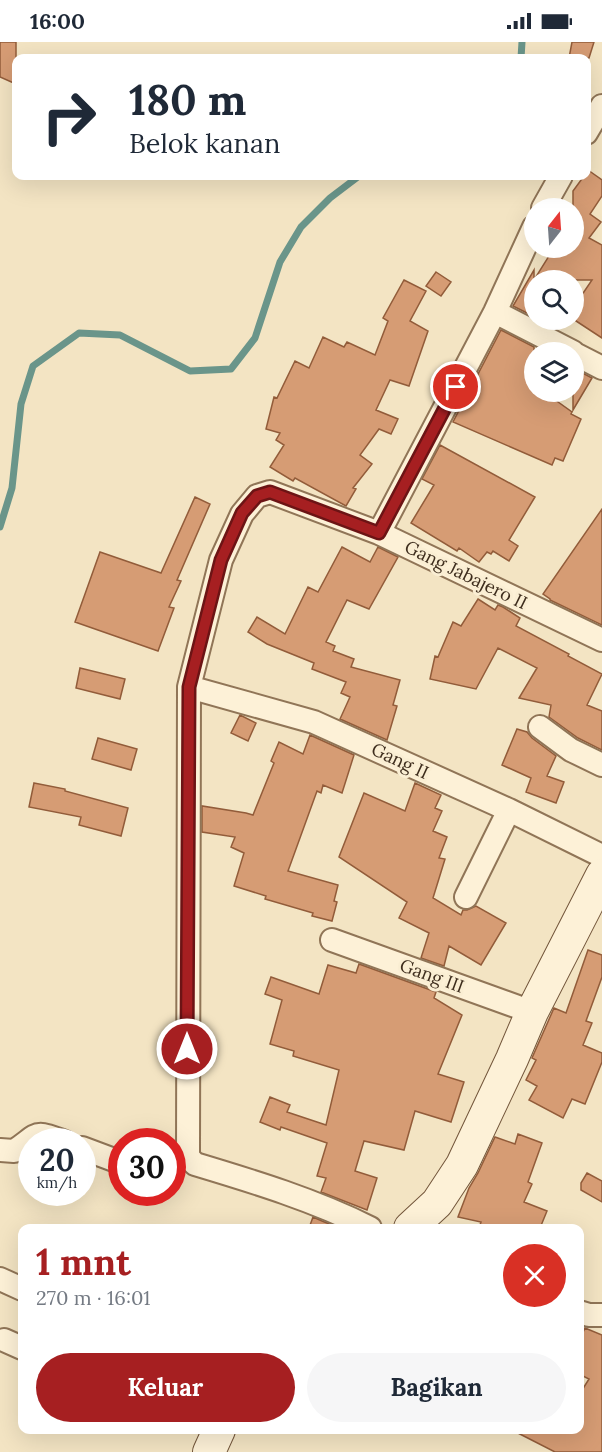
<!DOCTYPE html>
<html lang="id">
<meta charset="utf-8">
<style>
body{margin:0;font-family:Lora,serif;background:#f6f6f7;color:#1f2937;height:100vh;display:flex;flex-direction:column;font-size:22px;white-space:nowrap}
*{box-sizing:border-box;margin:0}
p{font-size:20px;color:#747a83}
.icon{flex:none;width:33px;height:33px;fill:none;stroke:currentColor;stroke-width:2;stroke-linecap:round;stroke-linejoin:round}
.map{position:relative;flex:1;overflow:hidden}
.panel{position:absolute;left:18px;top:1182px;width:566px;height:210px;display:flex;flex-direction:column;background:#fff;border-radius:12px;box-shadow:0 6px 24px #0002}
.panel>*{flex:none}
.banner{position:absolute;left:12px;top:12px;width:579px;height:126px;border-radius:12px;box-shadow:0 6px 24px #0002;background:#fff;color:#1f2937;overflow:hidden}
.needle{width:39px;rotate:17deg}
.tools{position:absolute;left:524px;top:156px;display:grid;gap:12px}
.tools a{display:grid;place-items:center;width:60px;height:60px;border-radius:50%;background:#fff;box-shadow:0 6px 24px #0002;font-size:30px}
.speed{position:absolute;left:18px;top:1086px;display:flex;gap:12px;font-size:30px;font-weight:700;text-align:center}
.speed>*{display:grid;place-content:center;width:78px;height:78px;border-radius:50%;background:#fff;box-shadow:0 6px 24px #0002;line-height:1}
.speed small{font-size:15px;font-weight:400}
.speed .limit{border:9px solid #d22;background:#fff;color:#111}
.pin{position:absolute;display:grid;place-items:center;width:51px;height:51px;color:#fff;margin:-26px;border:3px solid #fff;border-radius:50%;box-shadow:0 2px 6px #0007}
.me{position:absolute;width:66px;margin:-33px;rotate:0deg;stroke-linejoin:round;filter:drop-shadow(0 0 4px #0008)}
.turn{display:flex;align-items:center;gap:21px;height:126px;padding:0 18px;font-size:27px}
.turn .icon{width:78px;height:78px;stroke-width:2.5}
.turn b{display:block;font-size:42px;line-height:51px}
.round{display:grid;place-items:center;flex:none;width:63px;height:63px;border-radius:32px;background:#f6f6f7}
.headline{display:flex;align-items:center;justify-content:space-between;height:102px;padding:0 18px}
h1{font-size:36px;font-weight:700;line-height:45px;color:#a61f21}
.action{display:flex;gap:12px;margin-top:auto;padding:12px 18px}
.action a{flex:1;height:69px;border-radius:36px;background:#a61f21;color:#fff;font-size:24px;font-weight:700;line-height:69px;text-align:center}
.action a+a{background:#f6f6f7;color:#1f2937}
.status{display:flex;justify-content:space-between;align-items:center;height:42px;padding:0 30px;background:#fff;direction:ltr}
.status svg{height:16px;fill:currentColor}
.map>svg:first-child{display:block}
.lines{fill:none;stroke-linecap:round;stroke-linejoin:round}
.stream{stroke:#6a958a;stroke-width:7}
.building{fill:#d69c74;stroke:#925c3a;stroke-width:1.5}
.street-casing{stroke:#907557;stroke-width:26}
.secondary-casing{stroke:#72553a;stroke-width:34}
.street{stroke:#fdf1d7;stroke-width:22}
.secondary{stroke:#fdf1d7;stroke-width:32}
.route-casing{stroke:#6c1415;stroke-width:15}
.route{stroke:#a61f21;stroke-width:10}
.labels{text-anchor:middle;stroke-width:6;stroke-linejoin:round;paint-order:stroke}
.street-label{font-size:18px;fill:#3e2d1d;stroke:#faeed3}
</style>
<div class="status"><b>16:00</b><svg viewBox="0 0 49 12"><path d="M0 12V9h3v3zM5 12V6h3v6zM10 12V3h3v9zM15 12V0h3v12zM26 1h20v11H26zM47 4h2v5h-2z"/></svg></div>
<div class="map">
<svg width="602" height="1410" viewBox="0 0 602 1410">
<rect width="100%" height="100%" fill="#f3e4c3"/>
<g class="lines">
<!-- stream -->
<path class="stream" d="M521 16 522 0
M0 485 12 446 21 362 33 324 79 291 120 293 190 329 231 327 255 296 280 220 301 185 330 156 359 134"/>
</g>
<!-- building -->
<path class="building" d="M0 0H16V42L0 35Z
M572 0H594L589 16H569Z
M588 128 602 138V154L590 172 601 180 589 196 602 203V296L573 277V266L592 238H534V266L529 272 513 264 534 228V238L554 206H573V149L584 134H586Z
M436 230 451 240 441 254 426 244Z
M404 238 426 249 410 279 428 289 409 344 390 338 376 368 398 377 391 392 379 387 360 413 372 422 353 446 356 447 346 464 295 436 293 439 270 425 284 403 276 398 280 391 266 387 274 355 277 356 295 319 309 326 323 295 344 305 347 300 375 313 388 279 383 276Z
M501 288 534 305V350H544L572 370 571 372 581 377 563 419 555 416 552 423 453 380Z
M573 326 592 336 573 368Z
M440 403 535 455 509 498 518 504 509 519 493 509 491 512 487 510 479 520 459 506 457 509 411 481 434 443 422 437Z
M195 455 210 462 177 538 181 539 169 565 174 566 158 609 75 580 100 510 161 531Z
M602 467V583L550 558V557L543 552Z
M342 505 370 520 378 505 398 515 369 567 347 558 326 600 335 604 333 609 354 617 351 625 400 638 393 663 397 664 387 698 340 677 350 655 341 651 346 640 312 627 314 621 267 602 248 590 257 575 285 592 308 545 318 550Z
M478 557 495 568 498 563 503 565 520 576 516 584 569 612 568 614 602 632 587 663 602 669V708L578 696 549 675 551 663 519 656 537 626 498 606 476 647 430 637 435 614 438 615 453 580 461 584Z
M80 626 125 637 120 657 76 646Z
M240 673 256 681 248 699 231 691Z
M517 687 527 690 532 696 556 714 547 734 564 740 556 761 526 750 531 736 502 723Z
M310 693 354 713 342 751 323 743 321 751 317 749 288 829 338 843 334 859 337 860 332 879 312 874 313 871 265 857 266 854 234 844 244 811 231 805 235 795 202 790V764L246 771 253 773 274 721 271 719 279 700 303 712Z
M98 696 137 707 131 728 92 717Z
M34 741 65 747V749L128 766 121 794 79 783 81 775 29 765Z
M415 741 441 753 435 766 442 769 433 789 447 795 439 816 445 817 433 856 461 873 463 868H467L476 864 506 881 481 923 449 904 444 924 421 916 429 891 399 876 407 860 339 815 364 751 405 769Z
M588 908 602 913V935L586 979 592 981 583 1003 602 1011V1020L585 1062 572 1057 563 1076 529 1058 537 1044 526 1038 536 1018 532 1016 554 966 566 971Z
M359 922 436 950 434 956 462 973 438 1032 464 1040 451 1080 415 1069 404 1108 364 1099 355 1129 377 1136 367 1168 321 1150 326 1136 317 1134 327 1101 281 1085 280 1088 260 1080 270 1055 290 1063 287 1070 326 1083 339 1028 293 1014 294 1009 270 1002 282 958 265 952 271 935 319 952 328 923 356 931Z
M518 1092 542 1101 528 1140 532 1142 524 1160 547 1169 540 1186H479L481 1180 458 1175 469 1146 478 1131 495 1095 515 1102Z
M587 1131 602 1139V1160L581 1148V1141Z
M313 1175 322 1179 339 1186H309Z
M585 1286 602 1293V1410H555L512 1388H579V1353L589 1337 579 1332V1299Z"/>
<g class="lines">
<defs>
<path id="street" d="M586 91 602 64
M543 166 561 134
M534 185 495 270 379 491 602 598
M495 270 573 310
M573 311 602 326
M189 645 314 680 509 768 602 814
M540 685 571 708 602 723
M466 855 509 768
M332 898 532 970
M82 1106 122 1121
M0 1108 14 1109C40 1092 32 1087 65 1100
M370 1186C314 1158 255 1140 195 1122L188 1115 189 645 221 518 242 472 257 454 270 450 379 491
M0 1237 22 1247
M579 1270 589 1273H602
M4 1298 22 1306"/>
<path id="secondary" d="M410 1186 437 1161 462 1123 512 1017 532 970 602 833
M209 1410 219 1388"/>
</defs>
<!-- street casing -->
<use href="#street" class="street-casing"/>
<!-- secondary casing -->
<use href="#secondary" class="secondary-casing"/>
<!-- street -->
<use href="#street" class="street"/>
<!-- secondary -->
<use href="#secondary" class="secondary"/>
</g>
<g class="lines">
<defs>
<path id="route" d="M187 1007 189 645 221 518 242 471 257 454 270 450 379 491 456 345"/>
</defs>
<!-- route casing -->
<use href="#route" class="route-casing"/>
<!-- route -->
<use href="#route" class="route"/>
</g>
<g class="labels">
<!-- street labels -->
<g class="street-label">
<text transform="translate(466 533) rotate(26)" y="6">Gang Jabajero II</text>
<text transform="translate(400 719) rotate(25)" y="6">Gang II</text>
<text transform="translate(432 934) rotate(20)" y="6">Gang III</text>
</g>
</g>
</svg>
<div class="tools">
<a><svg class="needle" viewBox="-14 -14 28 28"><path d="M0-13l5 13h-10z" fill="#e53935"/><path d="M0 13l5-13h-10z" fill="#747a83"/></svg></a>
<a><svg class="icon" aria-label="search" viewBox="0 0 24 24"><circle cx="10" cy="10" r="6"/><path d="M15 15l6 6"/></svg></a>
<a><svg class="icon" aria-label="layers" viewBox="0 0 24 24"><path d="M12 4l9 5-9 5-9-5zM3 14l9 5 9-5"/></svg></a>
</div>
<div class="speed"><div>20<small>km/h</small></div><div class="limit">30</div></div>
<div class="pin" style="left:456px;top:345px;background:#d93025"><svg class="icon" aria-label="arrive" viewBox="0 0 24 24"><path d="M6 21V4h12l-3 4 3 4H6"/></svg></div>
<svg class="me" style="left:187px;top:1007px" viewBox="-20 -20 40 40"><circle r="17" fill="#a61f21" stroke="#fff" stroke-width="3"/><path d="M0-11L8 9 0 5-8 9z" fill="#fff"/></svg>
<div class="banner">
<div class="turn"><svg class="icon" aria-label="right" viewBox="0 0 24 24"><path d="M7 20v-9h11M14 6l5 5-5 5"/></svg><div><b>180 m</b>Belok kanan</div></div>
</div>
<section class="panel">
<div class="headline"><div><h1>1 mnt</h1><p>270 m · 16:01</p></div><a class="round" style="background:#d93025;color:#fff"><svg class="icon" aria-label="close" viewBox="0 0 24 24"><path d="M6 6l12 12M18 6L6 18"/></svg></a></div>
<div class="action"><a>Keluar</a><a>Bagikan</a></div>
</section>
</div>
